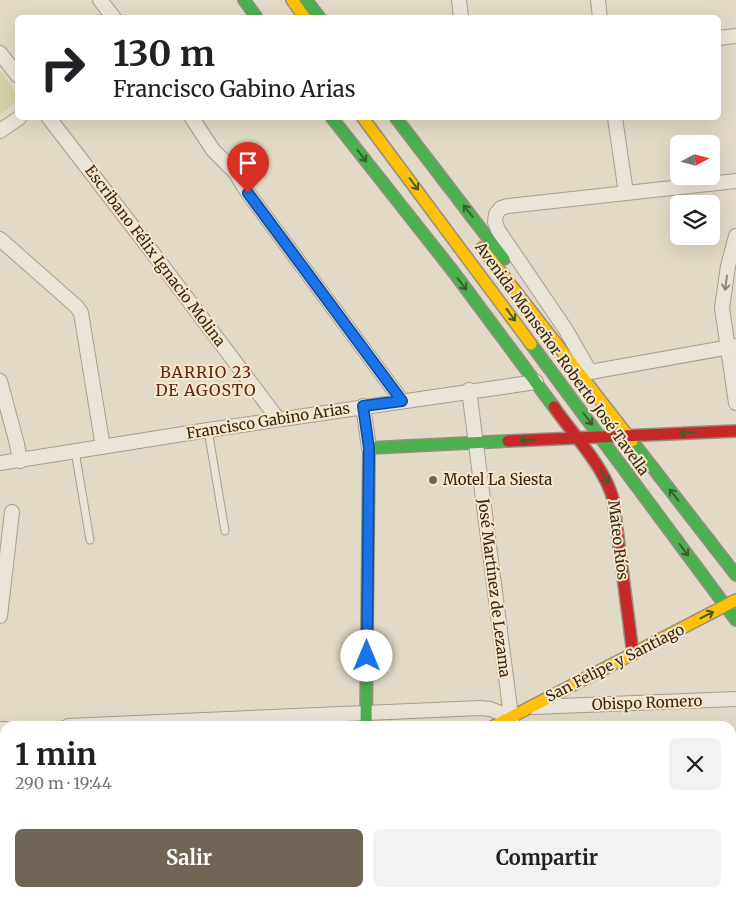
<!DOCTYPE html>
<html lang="es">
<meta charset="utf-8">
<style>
body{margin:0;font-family:Merriweather,serif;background:#f2f2f2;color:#202124;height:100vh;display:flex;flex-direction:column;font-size:19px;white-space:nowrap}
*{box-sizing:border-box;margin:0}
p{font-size:16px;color:#757577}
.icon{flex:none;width:28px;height:28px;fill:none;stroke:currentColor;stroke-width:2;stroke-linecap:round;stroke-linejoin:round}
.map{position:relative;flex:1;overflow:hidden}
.details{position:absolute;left:0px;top:721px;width:736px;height:176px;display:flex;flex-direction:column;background:#fff;border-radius:15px 15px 0 0;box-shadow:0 5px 20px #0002}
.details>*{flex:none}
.banner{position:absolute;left:15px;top:15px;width:706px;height:105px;border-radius:8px;box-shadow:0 5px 20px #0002;background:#fff;color:#202124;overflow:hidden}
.needle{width:32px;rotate:83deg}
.fabs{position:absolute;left:670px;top:135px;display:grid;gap:10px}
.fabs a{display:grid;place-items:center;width:50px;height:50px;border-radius:8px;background:#fff;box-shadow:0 5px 20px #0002;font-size:25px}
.pin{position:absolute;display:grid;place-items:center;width:42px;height:42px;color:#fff;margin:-51px -21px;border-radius:50% 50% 50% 0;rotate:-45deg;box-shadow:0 0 5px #0007}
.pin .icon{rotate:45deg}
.me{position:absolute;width:55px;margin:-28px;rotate:0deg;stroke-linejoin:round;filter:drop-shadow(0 0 4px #0008)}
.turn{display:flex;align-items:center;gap:18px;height:105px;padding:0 15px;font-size:22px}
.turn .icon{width:65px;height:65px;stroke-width:2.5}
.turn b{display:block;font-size:35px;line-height:42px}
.round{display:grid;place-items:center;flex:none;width:52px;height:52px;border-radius:8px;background:#f2f2f2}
.overview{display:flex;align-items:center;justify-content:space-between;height:85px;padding:0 15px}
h1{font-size:30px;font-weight:700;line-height:38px}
.button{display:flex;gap:10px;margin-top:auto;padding:10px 15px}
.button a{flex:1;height:58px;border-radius:8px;background:#716556;color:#fff;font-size:20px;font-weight:700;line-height:58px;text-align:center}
.button a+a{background:#f2f2f2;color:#202124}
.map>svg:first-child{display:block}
.green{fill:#d3d3a7}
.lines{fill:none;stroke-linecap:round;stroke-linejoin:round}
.lane-casing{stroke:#a79e90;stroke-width:9}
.street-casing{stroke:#a79e90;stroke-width:16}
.fast-casing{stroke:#968e80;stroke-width:14}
.slow-casing{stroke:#968e80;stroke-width:14}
.jam-casing{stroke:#968e80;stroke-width:14}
.lane{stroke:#eae4d8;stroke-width:7}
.street{stroke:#eae4d8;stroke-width:14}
.fast{stroke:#4caf50;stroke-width:11}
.slow{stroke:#ffc107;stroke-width:11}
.jam{stroke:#c62828;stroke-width:11}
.oneway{stroke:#3e5d2f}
.oneway2{stroke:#8f8578}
.route-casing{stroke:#114b97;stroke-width:12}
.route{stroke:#1a73e8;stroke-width:9}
.poi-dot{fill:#716556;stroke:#f7e8c9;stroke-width:2}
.labels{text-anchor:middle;stroke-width:4;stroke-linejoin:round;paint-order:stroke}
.street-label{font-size:15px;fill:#342619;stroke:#f7e8c9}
.poi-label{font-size:15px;fill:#342619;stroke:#f7e8c9;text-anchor:start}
.neighbourhood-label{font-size:16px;letter-spacing:1px;fill:#632517;stroke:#f7e8c9}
</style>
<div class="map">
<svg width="736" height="897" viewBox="0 0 736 897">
<rect width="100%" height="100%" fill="#e2dac6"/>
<!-- green -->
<path class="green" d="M0 71 17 94V101L0 115Z"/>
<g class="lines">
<defs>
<path id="lane" d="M208 430 225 531
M75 451 90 540"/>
<path id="street" d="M100 0 114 18
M459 0 461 18
M598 0 600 18
M719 38 736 36
M0 53 18 76
M49 118 143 240 278 419
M192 118 213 150 235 172 248 193 402 401
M615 118 626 193
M0 131 19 118
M736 181 508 206 501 208 496 214 495 222 498 230 566 330 590 372 736 346
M736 236 728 266 722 308 736 403
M0 239 77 307 81 313 103 447
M0 381 17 444 20 461
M469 390 512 724
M363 406 369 448
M0 463 208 430 536 382
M0 616 12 512
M534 707 736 699
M68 726 480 708 490 709 511 717
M0 729H5
M731 831H736
M531 892V897
M183 897 191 892"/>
<path id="fast" d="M244 0 257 18
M306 0 320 18
M332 118 452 270 554 407
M396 118 504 259
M531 344 736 620
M632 441 736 575
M366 726 369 448 508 441"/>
<path id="slow" d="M292 0 305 18
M363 118 531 344
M482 248 632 441
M494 726 736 600
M365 892V897"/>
<path id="jam" d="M554 407C574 436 604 466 613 499L633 654
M508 441 736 431"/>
</defs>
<!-- lane casing -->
<use href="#lane" class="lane-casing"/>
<!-- street casing -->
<use href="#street" class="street-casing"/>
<!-- fast casing -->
<use href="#fast" class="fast-casing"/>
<!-- slow casing -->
<use href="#slow" class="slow-casing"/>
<!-- jam casing -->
<use href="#jam" class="jam-casing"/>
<!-- lane -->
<use href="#lane" class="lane"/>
<!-- street -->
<use href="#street" class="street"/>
<!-- fast -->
<use href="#fast" class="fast"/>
<!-- slow -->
<use href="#slow" class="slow"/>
<!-- jam -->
<use href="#jam" class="jam"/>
</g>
<!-- one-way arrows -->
<defs><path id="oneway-shaft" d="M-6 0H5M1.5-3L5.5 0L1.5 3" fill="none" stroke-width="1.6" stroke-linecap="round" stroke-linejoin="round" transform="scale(1.25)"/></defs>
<g class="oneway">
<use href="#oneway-shaft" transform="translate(362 156) rotate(52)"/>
<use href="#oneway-shaft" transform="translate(414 184) rotate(53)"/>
<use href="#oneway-shaft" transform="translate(468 211) rotate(-128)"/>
<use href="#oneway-shaft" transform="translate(462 284) rotate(53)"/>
<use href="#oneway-shaft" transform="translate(511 315) rotate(54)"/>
<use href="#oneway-shaft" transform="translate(588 419) rotate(53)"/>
<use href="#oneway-shaft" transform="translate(687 433) rotate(177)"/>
<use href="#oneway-shaft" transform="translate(527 440) rotate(178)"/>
<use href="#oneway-shaft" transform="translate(605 477) rotate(58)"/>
<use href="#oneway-shaft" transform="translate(674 495) rotate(-128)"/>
<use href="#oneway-shaft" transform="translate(684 550) rotate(54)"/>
<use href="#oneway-shaft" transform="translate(707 615) rotate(-27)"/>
</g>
<use class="oneway2" href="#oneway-shaft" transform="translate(726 283) rotate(98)"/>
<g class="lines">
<defs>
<path id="route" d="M248 193 402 401 363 406 369 448 367 656"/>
</defs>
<!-- route casing -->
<use href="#route" class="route-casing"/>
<!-- route -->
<use href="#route" class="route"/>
</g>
<!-- markers -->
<circle class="poi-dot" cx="433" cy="480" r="5"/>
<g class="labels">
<!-- street labels -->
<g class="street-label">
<text transform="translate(155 256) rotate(53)" y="5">Escribano Félix Ignacio Molina</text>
<text transform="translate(562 359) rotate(54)" y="5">Avenida Monseñor Roberto José Tavella</text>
<text transform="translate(268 421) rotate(-9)" y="5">Francisco Gabino Arias</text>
<text transform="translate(618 540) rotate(83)" y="5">Mateo Ríos</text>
<text transform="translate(494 588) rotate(83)" y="5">José Martínez de Lezama</text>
<text transform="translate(615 663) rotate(-27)" y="5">San Felipe y Santiago</text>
<text transform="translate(647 703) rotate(-2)" y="5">Obispo Romero</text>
</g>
<!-- poi labels -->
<g class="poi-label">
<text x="443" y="485">Motel La Siesta</text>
</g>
<!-- neighbourhood labels -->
<g class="neighbourhood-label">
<text x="206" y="378">BARRIO 23<tspan x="206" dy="18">DE AGOSTO</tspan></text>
</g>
</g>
</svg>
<div class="fabs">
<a><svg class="needle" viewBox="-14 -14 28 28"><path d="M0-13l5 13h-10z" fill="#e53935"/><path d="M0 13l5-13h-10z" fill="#757577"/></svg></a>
<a><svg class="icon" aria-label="layers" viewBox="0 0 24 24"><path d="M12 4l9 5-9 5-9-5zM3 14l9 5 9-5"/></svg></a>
</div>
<div class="pin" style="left:248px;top:193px;background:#d93025"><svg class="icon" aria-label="arrive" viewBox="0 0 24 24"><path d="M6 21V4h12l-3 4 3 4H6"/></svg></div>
<svg class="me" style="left:367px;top:656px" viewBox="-20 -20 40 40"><circle r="19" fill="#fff"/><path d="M0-13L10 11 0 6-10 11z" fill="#1a73e8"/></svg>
<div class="banner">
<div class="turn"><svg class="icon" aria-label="right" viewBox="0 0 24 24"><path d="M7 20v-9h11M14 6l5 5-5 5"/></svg><div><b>130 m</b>Francisco Gabino Arias</div></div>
</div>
<section class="details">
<div class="overview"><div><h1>1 min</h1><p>290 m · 19:44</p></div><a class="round"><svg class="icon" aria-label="close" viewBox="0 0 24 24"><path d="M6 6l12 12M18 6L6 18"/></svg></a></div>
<div class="button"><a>Salir</a><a>Compartir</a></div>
</section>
</div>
